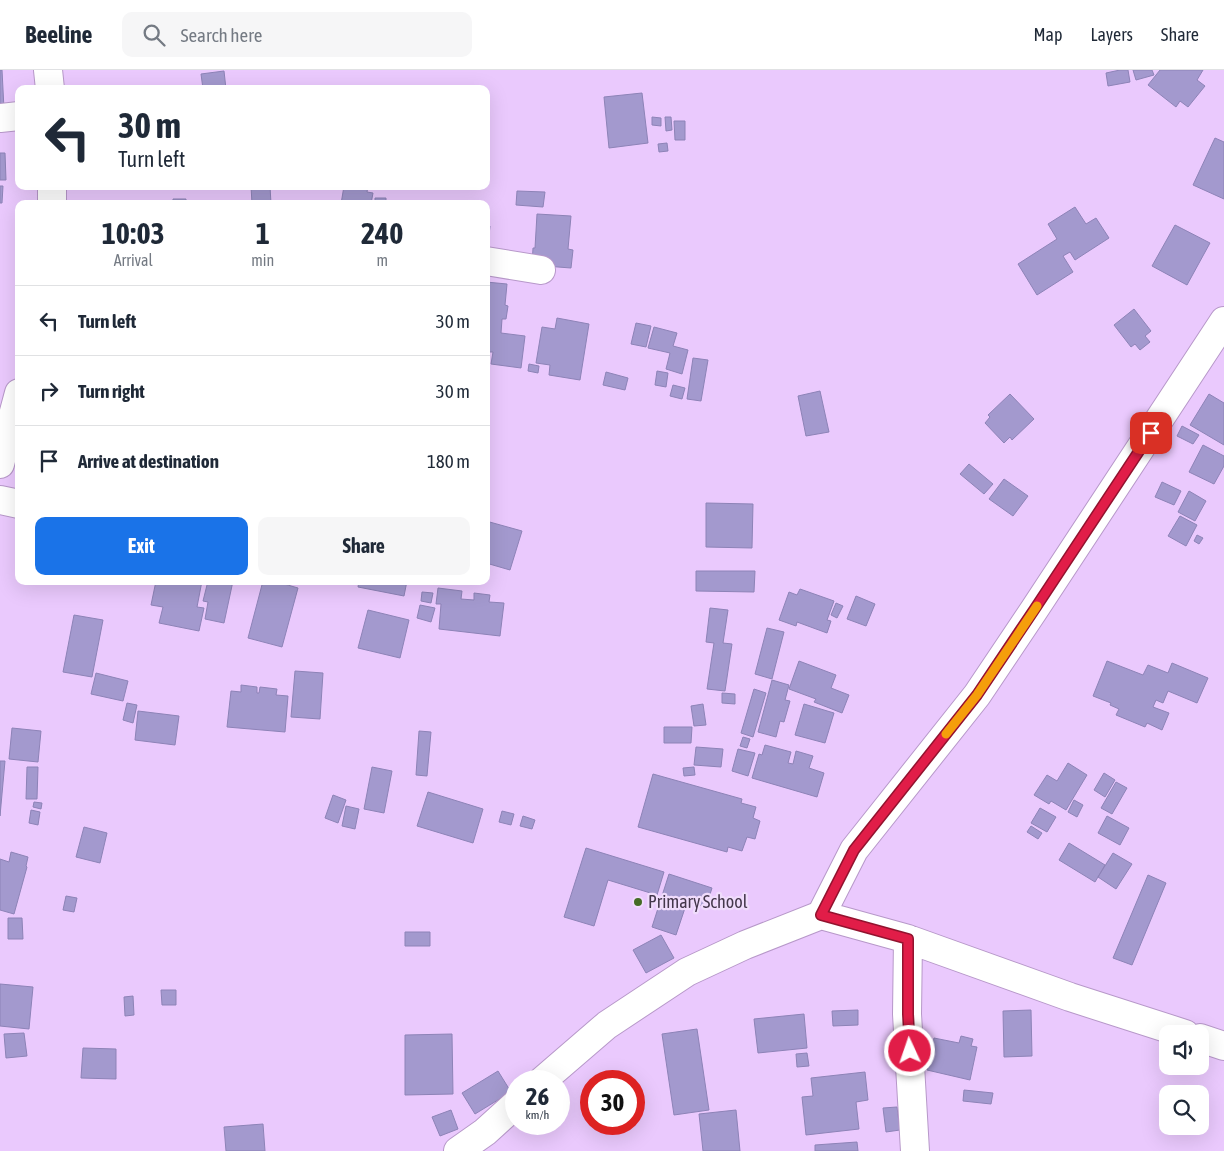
<!DOCTYPE html>
<style>
body{margin:0;font-family:"Asap Condensed",sans-serif;background:#f6f6f7;color:#1f2937;height:100vh;display:flex;flex-direction:column;font-size:19px;white-space:nowrap}
*{box-sizing:border-box;margin:0}
p{font-size:16px;color:#747a83}
.icon{flex:none;width:28px;height:28px;fill:none;stroke:currentColor;stroke-width:2;stroke-linecap:round;stroke-linejoin:round}
.map{position:relative;flex:1;overflow:hidden}
.side{position:absolute;left:15px;top:130px;width:475px;height:385px;display:flex;flex-direction:column;background:#fff;border-radius:10px;box-shadow:0 5px 20px #0002}
.side>*{flex:none}
.top-card{position:absolute;left:15px;top:15px;width:475px;height:105px;border-radius:10px;box-shadow:0 5px 20px #0002;background:#fff;color:#1f2937;overflow:hidden}
.tools{position:absolute;left:1159px;top:955px;display:grid;gap:10px}
.tools a{display:grid;place-items:center;width:50px;height:50px;border-radius:10px;background:#fff;box-shadow:0 5px 20px #0002;font-size:25px}
.speed{position:absolute;left:505px;top:1000px;display:flex;gap:10px;font-size:25px;font-weight:700;text-align:center}
.speed>*{display:grid;place-content:center;width:65px;height:65px;border-radius:50%;background:#fff;box-shadow:0 5px 20px #0002;line-height:1}
.speed small{font-size:12px;font-weight:400}
.speed .limit{border:8px solid #d22;background:#fff;color:#111}
.pin{position:absolute;display:grid;place-items:center;width:42px;height:42px;color:#fff;margin:-21px;border-radius:10px;box-shadow:0 2px 8px #0006}
.me{position:absolute;width:55px;margin:-28px;rotate:357deg;stroke-linejoin:round;filter:drop-shadow(0 0 4px #0008)}
.turn{display:flex;align-items:center;gap:18px;height:105px;padding:0 20px;font-size:22px}
.turn .icon{width:65px;height:65px;stroke-width:2.5}
.turn b{display:block;font-size:35px;line-height:42px}
.eta{display:flex;justify-content:space-evenly;align-items:center;height:85px;text-align:center}
.eta b{font-size:30px;font-weight:700;line-height:35px}
.cta{display:flex;gap:10px;margin-top:auto;padding:10px 20px}
.cta a{flex:1;height:58px;border-radius:10px;background:#1a73e8;color:#fff;font-size:20px;font-weight:700;line-height:58px;text-align:center}
.cta a+a{background:#f6f6f7;color:#1f2937}
ul{padding:0;list-style:none}
li{display:flex;align-items:center;gap:15px;height:70px;padding:0 20px;border-top:1px solid #e0e1e3}
li div{flex:1}
li b{display:block;font-size:19px}
li em{font-style:normal}
header{display:flex;align-items:center;gap:30px;box-sizing:border-box;height:70px;padding:0 25px;background:#fff;border-bottom:1px solid #e0e1e3}
header strong{font-size:24px}
nav{display:flex;gap:28px;margin-inline-start:auto;font-size:18px}
.search{width:350px;height:45px;background:#f6f6f7;display:flex;align-items:center;gap:12px;box-sizing:border-box;padding:0 18px;border-radius:10px;color:#747a83;font-size:19px}
.map>svg:first-child{display:block}
.building{fill:#a399ce;stroke:#8d83b7}
.lines{fill:none;stroke-linecap:round;stroke-linejoin:round}
.minor-casing{stroke:#b798c9;stroke-width:30}
.minor{stroke:#fff;stroke-width:28}
.route-casing{stroke:#92132f;stroke-width:12}
.route{stroke:#e11d48;stroke-width:9}
.slow{stroke:#f59e0b;stroke-width:9}
.poi-dot{fill:#456b25;stroke:#f0dcfc;stroke-width:2}
.labels{text-anchor:middle;stroke-width:4.5;stroke-linejoin:round;paint-order:stroke}
.poi-label{font-size:18px;fill:#44374b;stroke:#f0dcfc;text-anchor:start}
</style>
<header>
<strong>Beeline</strong>
<div class="search"><svg class="icon" aria-label="search" viewBox="0 0 24 24"><circle cx="10" cy="10" r="6"/><path d="M15 15l6 6"/></svg>Search here</div>
<nav><a>Map</a><a>Layers</a><a>Share</a></nav>
</header>
<div class="map">
<svg width="1224" height="1081" viewBox="0 0 1224 1081">
<rect width="100%" height="100%" fill="#eac9fd"/>
<!-- building -->
<path class="building" d="M0 0H2L4 39H0Z
M1120 0H1128L1130 12 1108 16 1106 3Z
M1133 0H1152L1154 5 1136 10Z
M1160 0H1203L1197 10 1205 16 1188 37 1180 31 1176 37 1148 15Z
M224 1 226 19H203L201 4Z
M642 23 648 73 609 78 604 27Z
M652 47 661 48V56L652 55Z
M665 47H671L672 60 666 61Z
M674 51H685V70H675Z
M1215 68 1224 72V129L1193 115Z
M667 73 668 81 659 82 658 74Z
M0 83H5L6 110H0Z
M0 116H3L2 133H0Z
M251 116H270L271 134H252Z
M344 116H368L367 122 373 123 371 134H341Z
M517 121 545 122 543 137 516 135Z
M375 128H386V134H375Z
M173 129H186V134H173Z
M1075 137 1086 154 1096 148 1109 168 1075 190 1070 182 1063 186 1073 202 1037 225 1018 194 1057 169 1048 154Z
M537 144 571 146 568 179 573 180 571 198 532 195 533 178H535Z
M486 155 490 156 487 184H486Z
M1175 155 1210 173 1187 215 1152 196Z
M486 212 507 214 505 235 508 236 506 249H502L501 263 525 266 521 298 491 294 493 282H486Z
M1134 239 1151 261 1145 266 1150 272 1140 280 1135 274 1131 277 1114 255Z
M557 248 589 254 580 310 549 305 550 295 536 293 542 257 555 259Z
M636 253 651 256 646 277 631 274Z
M654 257 677 263 673 276 688 280 682 304 666 299 670 283 648 278Z
M693 288 708 290 701 331 687 329Z
M529 294 539 296 538 303 528 301Z
M657 301 668 303 666 317 655 315Z
M606 302 628 308 625 320 603 315Z
M673 315 685 318 682 329 670 326Z
M820 321 829 362 806 366 798 326Z
M1010 324 1034 349 1012 370 1010 367 1004 373 985 353 990 347 988 345Z
M1209 324 1224 333V375L1190 355Z
M1182 356 1199 365 1193 374 1177 366Z
M1203 375 1224 386V396L1214 414 1189 402Z
M969 394 993 414 984 424 960 404Z
M1004 409 1028 426 1013 446 989 429Z
M1162 412 1181 421 1174 435 1155 427Z
M1189 421 1206 431 1195 451 1178 442Z
M706 433 753 434 752 478 706 477Z
M1180 446 1197 455 1186 476 1168 466Z
M486 451 522 461 510 500 486 493Z
M1197 465 1203 468 1199 474 1194 471Z
M696 501H755L754 522 696 521Z
M156 511H202L197 537 204 538 199 561 159 553 163 537 151 535Z
M208 511H233L224 553 205 549 208 532 203 531Z
M263 511H274L298 518 282 577 248 568Z
M359 511H407L404 526 358 517Z
M438 518 462 521 461 529 474 530V523L490 525 489 532 504 533 500 566 439 559 441 534H436Z
M800 519 834 531 827 550 831 551 827 563 797 552 796 556 779 550 789 522 797 525Z
M422 522 433 523 431 533 421 531Z
M856 526 875 534 866 556 847 549Z
M836 533 843 536 837 548 831 545Z
M420 535 435 538 431 552 417 548Z
M710 538 728 540 723 573 732 574 725 621 707 619 714 573 706 572Z
M368 540 409 550 400 588 358 578Z
M74 545 103 550 92 607 63 602Z
M767 558 784 562 772 609 755 604Z
M799 591 836 605 831 618 849 625 842 643 814 632 816 629 789 619Z
M1107 591 1143 605 1148 595 1168 603 1172 593 1208 608 1197 633 1168 621 1163 633 1156 630 1153 637 1169 643 1162 660 1147 653 1145 657 1116 645 1119 639 1110 635 1111 633 1093 626Z
M295 601 323 603 320 649 291 647Z
M96 603 128 611 123 631 91 624Z
M772 610 789 615 785 630 790 631 784 652 780 651 776 667 758 662Z
M241 615 257 617V623H259L260 617 277 619 276 625 288 626 285 662 227 657 231 621 241 622Z
M754 619 766 623 753 667 741 663Z
M722 623 735 624V634L722 633Z
M127 633 137 635 133 653 123 650Z
M703 634 706 655 694 656 691 636Z
M804 634 834 643 825 673 795 665Z
M138 641 179 646 175 675 135 670Z
M664 657H692L691 673H664Z
M12 658 41 661 38 692 9 689Z
M419 661 431 662 427 706 416 705Z
M743 667 750 669 747 678 740 676Z
M765 675 791 682 788 693 793 694 796 681 813 686 809 698 824 703 817 727 752 708 759 684 762 685Z
M696 677 723 679 721 697 694 695Z
M738 679 755 683 748 706 732 701Z
M0 691H5L0 746Z
M1068 693 1087 705 1066 740 1051 731 1049 734 1034 725 1047 705 1057 711Z
M27 697H38L37 729H26Z
M372 697 392 701 384 743 364 739Z
M694 697 695 705 684 706 683 698Z
M1104 703 1115 710 1105 727 1094 720Z
M653 704 742 729 741 733 756 737 753 748 760 751 755 769 747 767 742 781 728 777 727 782 638 757Z
M1116 712 1127 718 1112 744 1101 738Z
M428 722 483 739 473 773 417 756Z
M333 725 346 730 338 753 325 748Z
M1074 730 1083 735 1077 747 1068 742Z
M34 732 42 733 41 739 33 737Z
M346 736 359 739 355 759 342 756Z
M1040 738 1056 747 1047 762 1031 753Z
M31 740 40 742 38 755 29 753Z
M502 741 514 744 511 755 499 752Z
M523 746 535 750 532 759 520 756Z
M1107 746 1129 758 1120 775 1098 763Z
M1031 756 1042 763 1038 769 1027 762Z
M84 757 107 763 100 793 76 787Z
M1069 773 1105 795 1095 812 1059 790Z
M586 778 664 802 657 825 608 810 594 856 564 847Z
M11 782 28 787 26 796 27 797 14 844 0 840V789L9 792Z
M1113 783 1132 794 1116 819 1098 807Z
M669 804 712 818 706 837 687 832 676 865 652 857Z
M1148 805 1166 813 1132 895 1113 888Z
M66 826 77 828 74 842 63 840Z
M8 848H22L23 869H8Z
M405 862H430V876H405Z
M661 865 674 888 646 903 633 880Z
M0 914 33 917 29 959 0 956Z
M161 920H176V935H162Z
M133 926 134 945 125 946 124 927Z
M858 940V955L833 956 832 941Z
M1031 940 1032 986 1004 987 1003 941Z
M804 944 807 978 758 983 754 949Z
M697 959 709 1040 674 1045 662 964Z
M24 963 27 986 6 988 4 964Z
M452 964 453 1024 405 1025V965Z
M961 966 973 969 971 976 977 977 970 1010 927 1000 934 968 959 973Z
M83 978 116 979V1009L81 1008Z
M807 983 809 996 797 997 796 984Z
M498 1001 511 1022 475 1044 462 1023Z
M865 1002 868 1030 856 1032 859 1059 806 1065 802 1027 813 1026 811 1008Z
M964 1020 993 1023 991 1034 963 1031Z
M897 1037 900 1060 886 1062 883 1038Z
M451 1040 458 1059 440 1066 432 1047Z
M736 1040 740 1081H703L699 1044Z
M263 1054 265 1081H226L224 1057Z
M857 1072 858 1081H815V1075Z"/>
<g class="lines">
<defs>
<path id="minor" d="M48 0 50 19
M0 48 19 46
M52 134V116
M486 191 541 200
M0 394 19 323
M0 430 19 434
M821 845 854 780 977 625 1034 540 1224 251
M908 869 907 944 915 1081
M1200 968 1224 976
M542 1011 607 955 687 902 745 875 821 845 908 869 1070 927 1185 964
M458 1081 485 1062 516 1034"/>
</defs>
<!-- minor casing -->
<use href="#minor" class="minor-casing"/>
<!-- minor -->
<use href="#minor" class="minor"/>
</g>
<g class="lines">
<defs>
<path id="route" d="M910 981 908 944V869L821 845 854 780 977 625 1034 540 1151 363"/>
</defs>
<!-- route casing -->
<use href="#route" class="route-casing"/>
<!-- route -->
<use href="#route" class="route"/>
<!-- slow -->
<path class="slow" d="M946 664 977 625 1037 536"/>
</g>
<!-- markers -->
<circle class="poi-dot" cx="638" cy="832" r="5"/>
<g class="labels">
<!-- poi labels -->
<g class="poi-label">
<text x="648" y="838">Primary School</text>
</g>
</g>
</svg>
<div class="tools">
<a><svg class="icon" aria-label="sound" viewBox="0 0 24 24"><path d="M4 9h4l5-4v14l-5-4H4zM17 9q2 3 0 6"/></svg></a>
<a><svg class="icon" aria-label="search" viewBox="0 0 24 24"><circle cx="10" cy="10" r="6"/><path d="M15 15l6 6"/></svg></a>
</div>
<div class="speed"><div>26<small>km/h</small></div><div class="limit">30</div></div>
<div class="pin" style="left:1151px;top:363px;background:#d93025"><svg class="icon" aria-label="arrive" viewBox="0 0 24 24"><path d="M6 21V4h12l-3 4 3 4H6"/></svg></div>
<svg class="me" style="left:910px;top:981px" viewBox="-20 -20 40 40"><circle r="17" fill="#e11d48" stroke="#fff" stroke-width="3"/><path d="M0-11L8 9 0 5-8 9z" fill="#fff"/></svg>
<div class="top-card">
<div class="turn"><svg class="icon" aria-label="left" viewBox="0 0 24 24"><path d="M17 20v-9H6M10 6l-5 5 5 5"/></svg><div><b>30 m</b>Turn left</div></div>
</div>
<section class="side">
<div class="eta">
<div><b>10:03</b><p>Arrival</p></div>
<div><b>1</b><p>min</p></div>
<div><b>240</b><p>m</p></div>
</div>
<ul>
<li><svg class="icon" aria-label="left" viewBox="0 0 24 24"><path d="M17 20v-9H6M10 6l-5 5 5 5"/></svg><div><b>Turn left</b></div><em>30 m</em></li>
<li><svg class="icon" aria-label="right" viewBox="0 0 24 24"><path d="M7 20v-9h11M14 6l5 5-5 5"/></svg><div><b>Turn right</b></div><em>30 m</em></li>
<li><svg class="icon" aria-label="arrive" viewBox="0 0 24 24"><path d="M6 21V4h12l-3 4 3 4H6"/></svg><div><b>Arrive at destination</b></div><em>180 m</em></li>
</ul>
<div class="cta"><a>Exit</a><a>Share</a></div>
</section>
</div>
